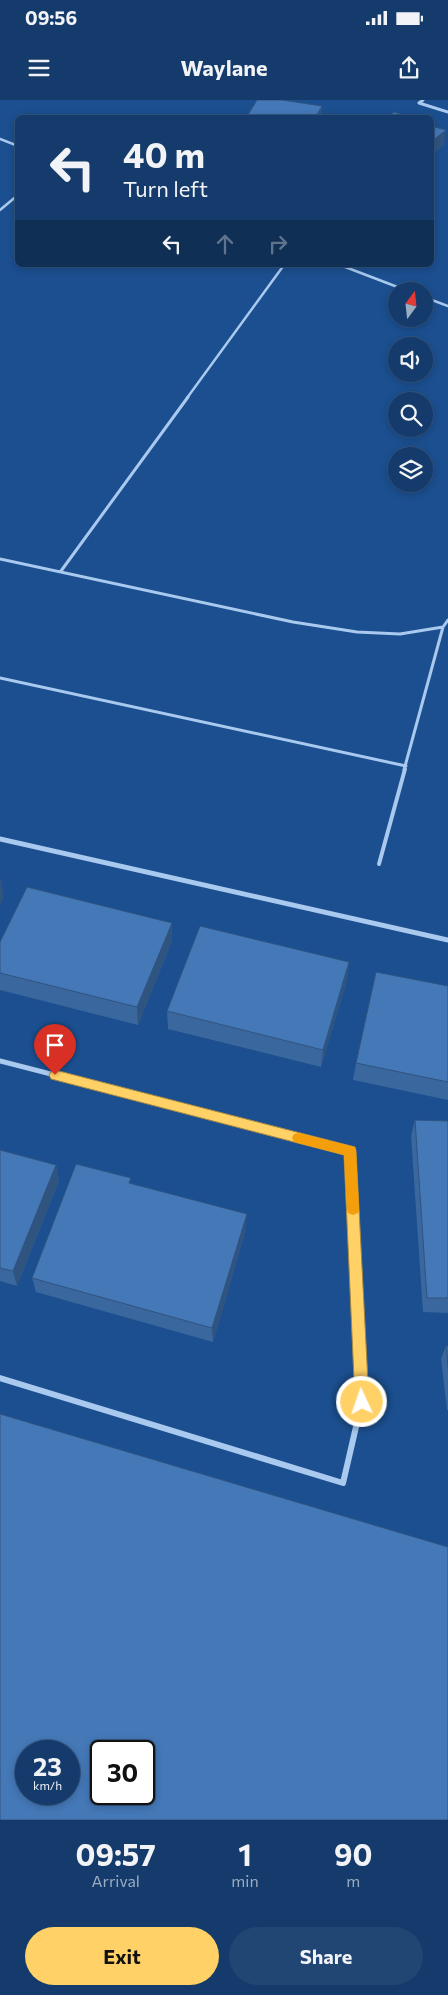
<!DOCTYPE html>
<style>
body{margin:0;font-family:Commissioner,sans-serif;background:#214673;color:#f1f3f6;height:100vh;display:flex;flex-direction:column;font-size:19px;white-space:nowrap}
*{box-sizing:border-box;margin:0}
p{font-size:16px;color:#9dadc1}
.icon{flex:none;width:28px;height:28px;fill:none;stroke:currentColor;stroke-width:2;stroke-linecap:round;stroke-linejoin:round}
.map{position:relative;height:1720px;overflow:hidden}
.side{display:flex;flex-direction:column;background:#143b6b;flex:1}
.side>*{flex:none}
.banner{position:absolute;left:15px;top:15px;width:419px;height:152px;border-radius:8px;box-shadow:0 2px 8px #0003,0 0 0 1px #33557e;background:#143b6b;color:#f1f3f6;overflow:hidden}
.needle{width:32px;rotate:15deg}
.controls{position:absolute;left:388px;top:182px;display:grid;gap:10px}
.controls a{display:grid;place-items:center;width:45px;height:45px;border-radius:50%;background:#143b6b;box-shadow:0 2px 8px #0003,0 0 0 1px #33557e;font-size:25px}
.speed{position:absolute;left:15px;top:1640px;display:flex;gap:10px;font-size:25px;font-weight:700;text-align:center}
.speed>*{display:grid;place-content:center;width:65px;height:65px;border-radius:50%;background:#143b6b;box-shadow:0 2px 8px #0003,0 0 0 1px #33557e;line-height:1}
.speed small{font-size:12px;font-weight:400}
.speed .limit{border:2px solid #111;border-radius:8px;background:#fff;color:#111}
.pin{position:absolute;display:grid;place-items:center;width:42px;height:42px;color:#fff;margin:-51px -21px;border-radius:50% 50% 50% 0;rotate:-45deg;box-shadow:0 0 5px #0007}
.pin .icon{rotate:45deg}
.me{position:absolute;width:55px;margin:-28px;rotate:357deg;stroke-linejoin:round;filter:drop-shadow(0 0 4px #0008)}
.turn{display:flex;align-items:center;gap:18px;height:105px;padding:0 25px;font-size:22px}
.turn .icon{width:65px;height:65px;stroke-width:2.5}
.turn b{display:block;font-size:35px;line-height:42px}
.lanes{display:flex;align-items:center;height:48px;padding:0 25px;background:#0003;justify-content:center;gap:25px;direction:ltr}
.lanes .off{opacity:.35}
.eta{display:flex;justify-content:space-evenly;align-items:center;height:85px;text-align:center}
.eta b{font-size:30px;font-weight:700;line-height:35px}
.button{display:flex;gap:10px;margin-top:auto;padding:10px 25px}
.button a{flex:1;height:58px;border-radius:30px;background:#ffd166;color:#111;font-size:20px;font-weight:700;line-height:58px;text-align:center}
.button a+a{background:#214673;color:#f1f3f6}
.status{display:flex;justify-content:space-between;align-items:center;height:35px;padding:0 25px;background:#143b6b;direction:ltr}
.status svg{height:14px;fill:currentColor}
header{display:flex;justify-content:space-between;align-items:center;height:65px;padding:0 25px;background:#143b6b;font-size:22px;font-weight:700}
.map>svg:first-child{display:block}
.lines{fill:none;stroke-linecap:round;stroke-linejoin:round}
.service-far2{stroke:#a9c9ee;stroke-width:2.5}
.service-far1{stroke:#a9c9ee;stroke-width:3}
.service{stroke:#a9c9ee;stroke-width:4}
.minor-far2{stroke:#a9c9ee;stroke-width:3}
.minor-far1{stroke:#a9c9ee;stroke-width:5}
.minor{stroke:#a9c9ee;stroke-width:6}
.wall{fill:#3a679d}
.shaded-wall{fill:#305480}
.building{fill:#4478b7;stroke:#305480;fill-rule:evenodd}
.route{fill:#ffd166;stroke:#a68842}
.slow{fill:#f59e0b}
</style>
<div class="status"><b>09:56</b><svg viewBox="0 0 49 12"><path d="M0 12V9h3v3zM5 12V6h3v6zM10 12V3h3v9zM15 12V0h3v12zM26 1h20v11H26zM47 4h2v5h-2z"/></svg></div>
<header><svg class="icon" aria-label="menu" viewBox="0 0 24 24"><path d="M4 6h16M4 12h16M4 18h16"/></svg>Waylane<svg class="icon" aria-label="share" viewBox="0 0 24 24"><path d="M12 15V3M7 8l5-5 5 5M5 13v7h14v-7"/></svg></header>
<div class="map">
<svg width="448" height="1720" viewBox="0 0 448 1720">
<rect width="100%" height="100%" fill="#1b4f8f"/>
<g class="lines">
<!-- service-far2 -->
<path class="service-far2" d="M0 39 18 46
M0 110 18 95
M340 165 408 191
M424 197 448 206
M187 298 284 165"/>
<!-- service-far1 -->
<path class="service-far1" d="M0 459 293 522 357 532 400 534 443 527 448 520
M61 471 188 297
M0 578 406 666
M404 670 443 527"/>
<!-- service -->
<path class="service" d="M379 764 405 669"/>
<!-- minor-far2 -->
<path class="minor-far2" d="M423 0 419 3 448 12"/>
<!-- minor-far1 -->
<path class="minor-far1" d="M0 739 448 840
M0 961 350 1051 354 1137"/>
<!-- minor -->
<path class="minor" d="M0 1278 343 1383 362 1301 354 1135"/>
</g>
<!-- wall -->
<path class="wall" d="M172 823V841L138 925 0 890V842Z
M349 862 347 880 321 967 168 929 167 911Z
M448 886V1000L353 980 356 963Z
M415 1020 448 1021V1213L423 1212 411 1036Z
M0 1050 56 1065 59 1081 17 1186 0 1181Z
M132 1084 246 1129 213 1242 36 1192 32 1178Z
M446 1246H448V1310H447L441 1259Z"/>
<!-- shaded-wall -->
<path class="shaded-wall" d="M322 6 321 18H315Z
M446 30 444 45 431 56V42Z
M1 778 4 797 0 805V780Z
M172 823V841L138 925 137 907Z
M349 862 347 880 321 967 323 950Z
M56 1065 59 1081 17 1186 13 1171Z
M247 1114 246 1129 213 1242 212 1228Z"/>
<!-- building -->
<path class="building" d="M257 0H282L322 6 315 18H246Z
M394 12 414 18H386Z
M431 26 446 30 431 42Z
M27 787 172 823 137 907 0 873V842Z
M200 826 349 862 323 950 167 911Z
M376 872 448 886V982L356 963Z
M415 1020 448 1021V1198H427Z
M0 1050 56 1065 13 1171 0 1168Z
M76 1064 131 1078 129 1083 247 1114 212 1228 32 1178Z
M446 1246H448V1267Z
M0 1314 448 1447V1720H0ZM26 1651H69V1694H26ZM101 1651H144V1694H101Z"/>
<!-- route -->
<path class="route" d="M55 970 355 1047 356 1051 369 1302 367 1306 362 1308 357 1306 355 1302 344 1055 55 980 51 979 49 975 51 972Z"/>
<!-- slow -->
<path class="slow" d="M299 1033 355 1047 356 1051 359 1109 358 1113 353 1115 348 1113 347 1109 344 1055 294 1042 292 1038 294 1034Z"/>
</svg>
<div class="controls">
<a><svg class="needle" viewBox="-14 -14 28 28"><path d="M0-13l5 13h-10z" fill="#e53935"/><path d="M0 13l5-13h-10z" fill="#9dadc1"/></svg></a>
<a><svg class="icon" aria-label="sound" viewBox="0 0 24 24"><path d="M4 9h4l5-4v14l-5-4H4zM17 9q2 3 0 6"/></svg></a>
<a><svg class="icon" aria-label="search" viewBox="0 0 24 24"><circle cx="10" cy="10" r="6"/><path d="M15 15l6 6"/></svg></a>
<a><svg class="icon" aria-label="layers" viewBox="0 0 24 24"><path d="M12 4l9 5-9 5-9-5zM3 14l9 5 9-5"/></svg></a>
</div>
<div class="speed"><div>23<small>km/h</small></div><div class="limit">30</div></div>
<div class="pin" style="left:55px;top:975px;background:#d93025"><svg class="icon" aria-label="arrive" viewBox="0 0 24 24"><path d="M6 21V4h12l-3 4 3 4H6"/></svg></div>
<svg class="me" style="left:362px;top:1302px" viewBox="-20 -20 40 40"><circle r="17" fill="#ffd166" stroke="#fff" stroke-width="3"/><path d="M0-11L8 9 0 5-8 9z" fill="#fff"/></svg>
<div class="banner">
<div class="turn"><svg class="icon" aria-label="left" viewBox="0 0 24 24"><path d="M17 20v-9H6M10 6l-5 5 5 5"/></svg><div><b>40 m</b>Turn left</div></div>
<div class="lanes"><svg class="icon" aria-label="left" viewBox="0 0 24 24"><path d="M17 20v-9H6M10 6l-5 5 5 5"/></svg><svg class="icon off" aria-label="ahead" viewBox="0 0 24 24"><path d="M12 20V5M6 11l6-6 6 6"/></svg><svg class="icon off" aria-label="right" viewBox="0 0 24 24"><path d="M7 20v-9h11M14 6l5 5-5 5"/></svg></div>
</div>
</div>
<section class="side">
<div class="eta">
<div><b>09:57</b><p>Arrival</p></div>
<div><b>1</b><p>min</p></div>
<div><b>90</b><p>m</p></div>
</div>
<div class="button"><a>Exit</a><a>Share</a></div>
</section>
